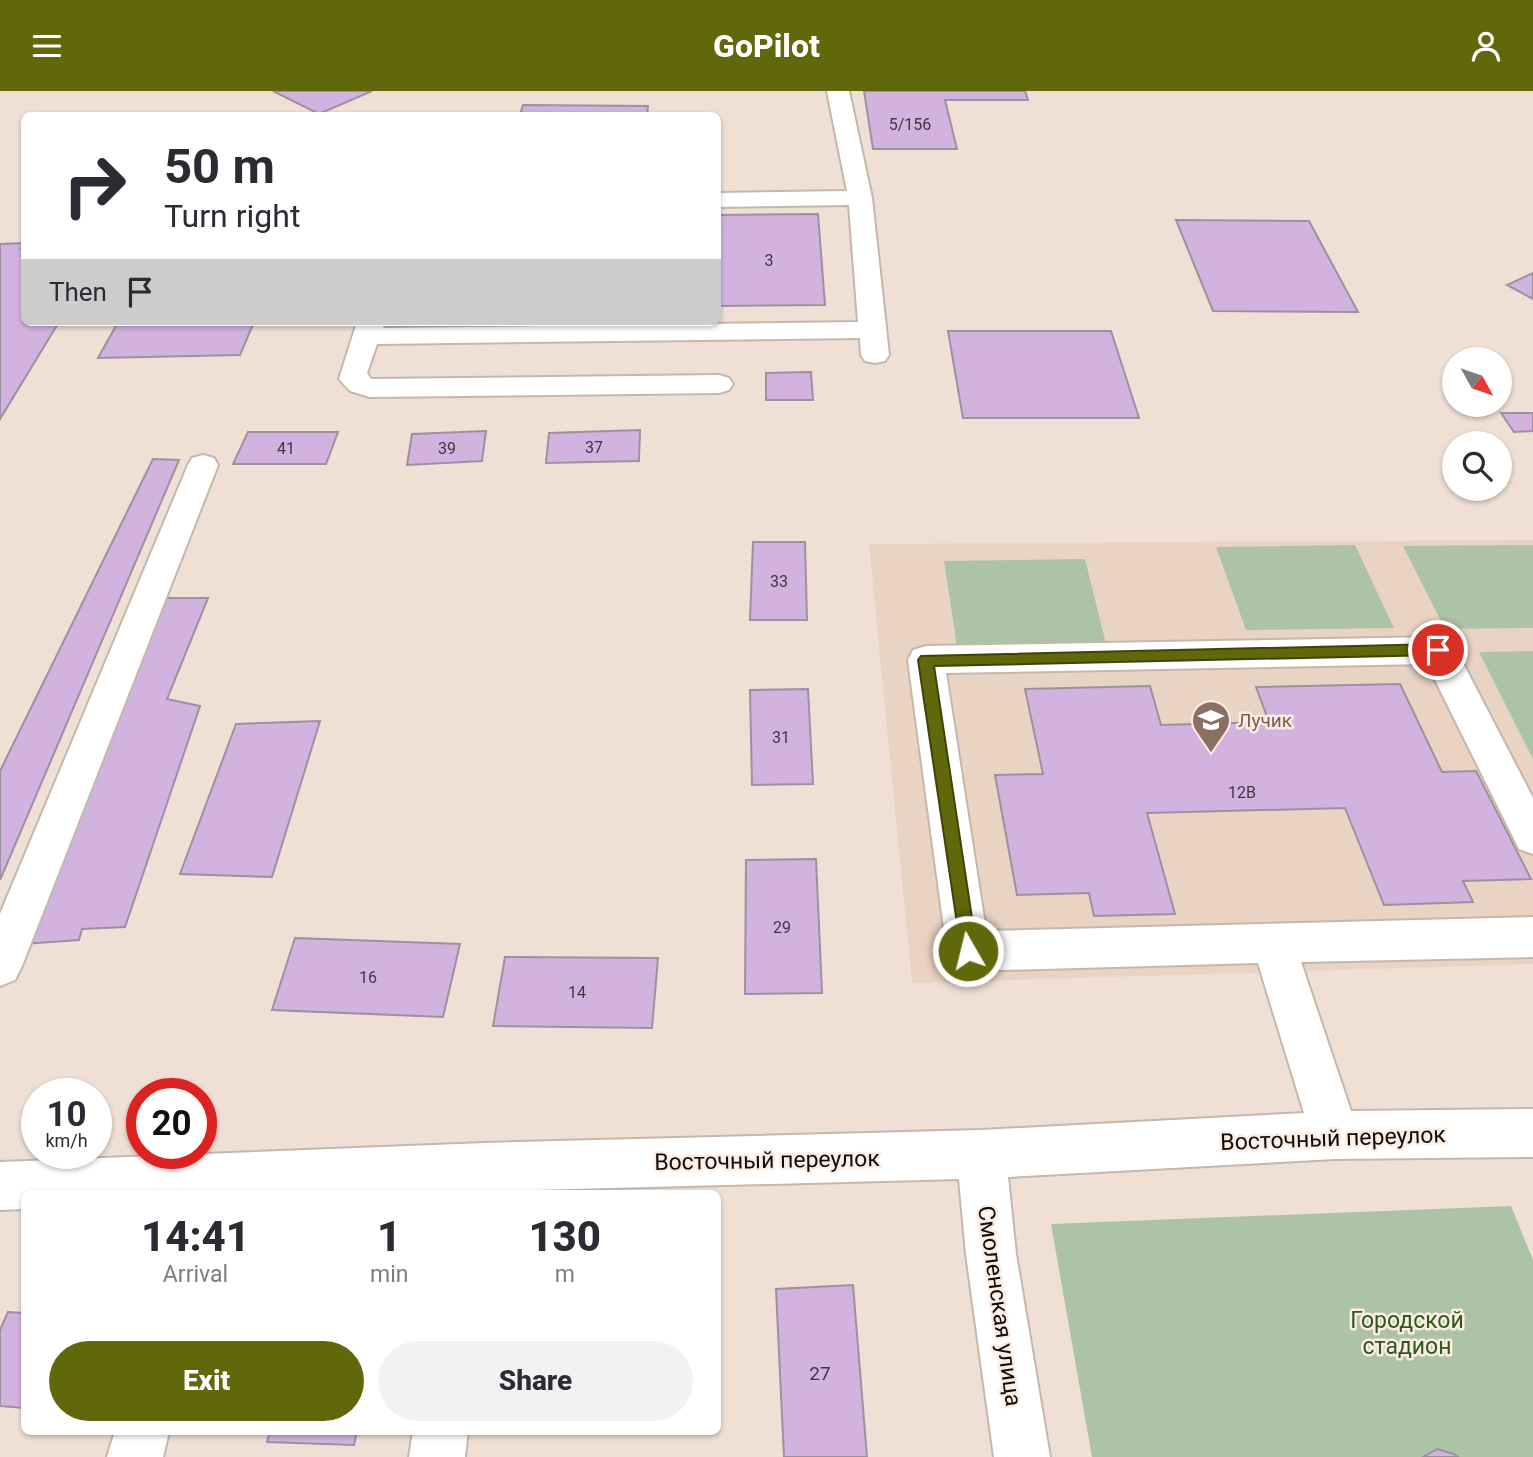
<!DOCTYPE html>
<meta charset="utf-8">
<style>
body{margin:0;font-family:Roboto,sans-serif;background:#f2f2f3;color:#2b2b33;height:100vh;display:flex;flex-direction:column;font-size:26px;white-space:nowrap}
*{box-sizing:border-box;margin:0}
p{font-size:23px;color:#7c7c81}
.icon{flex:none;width:38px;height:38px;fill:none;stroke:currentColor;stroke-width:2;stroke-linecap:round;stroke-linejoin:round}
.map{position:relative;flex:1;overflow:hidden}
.drawer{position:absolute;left:21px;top:1099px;width:700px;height:245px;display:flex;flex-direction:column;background:#fff;border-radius:10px;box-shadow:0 2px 5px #0004}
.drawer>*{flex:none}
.top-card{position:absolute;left:21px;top:21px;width:700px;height:214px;border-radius:10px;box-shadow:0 2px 5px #0004;background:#fff;color:#2b2b33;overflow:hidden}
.needle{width:46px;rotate:130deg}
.buttons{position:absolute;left:1442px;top:256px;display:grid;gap:14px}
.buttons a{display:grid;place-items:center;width:70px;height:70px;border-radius:50%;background:#fff;box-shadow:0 2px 5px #0004;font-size:35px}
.speed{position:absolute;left:21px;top:987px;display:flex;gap:14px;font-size:35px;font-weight:700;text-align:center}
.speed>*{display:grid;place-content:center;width:91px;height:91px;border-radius:50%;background:#fff;box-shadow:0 2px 5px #0004;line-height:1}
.speed small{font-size:18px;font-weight:400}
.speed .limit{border:10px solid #d22;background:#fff;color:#111}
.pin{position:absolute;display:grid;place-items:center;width:60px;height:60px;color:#fff;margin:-30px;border:4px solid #fff;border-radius:50%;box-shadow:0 2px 7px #0007}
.me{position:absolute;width:77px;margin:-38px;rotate:352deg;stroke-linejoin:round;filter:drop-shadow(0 0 5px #0008)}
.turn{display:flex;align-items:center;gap:24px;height:147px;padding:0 28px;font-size:32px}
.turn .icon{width:91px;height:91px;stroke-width:2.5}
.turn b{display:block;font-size:49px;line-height:60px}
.then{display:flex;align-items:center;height:66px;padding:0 28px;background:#0003;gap:14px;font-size:26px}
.eta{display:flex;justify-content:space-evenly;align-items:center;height:119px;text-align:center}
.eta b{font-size:42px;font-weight:800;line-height:49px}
.action{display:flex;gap:14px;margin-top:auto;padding:14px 28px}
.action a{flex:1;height:80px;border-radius:42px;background:#60680b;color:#fff;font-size:28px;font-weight:800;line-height:80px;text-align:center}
.action a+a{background:#f2f2f3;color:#2b2b33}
header{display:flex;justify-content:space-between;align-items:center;height:91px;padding:0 28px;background:#60680b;color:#fff;font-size:32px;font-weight:800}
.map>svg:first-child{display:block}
.built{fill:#e9d3c3}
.green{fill:#adc3a5}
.building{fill:#d2b3e0;stroke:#9b92a0;stroke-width:2}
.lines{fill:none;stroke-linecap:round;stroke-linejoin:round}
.minor-casing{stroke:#c6b7ac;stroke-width:4}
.minor{fill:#fff;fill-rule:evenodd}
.route{fill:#60680b;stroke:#3e4407;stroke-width:2}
.labels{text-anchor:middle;stroke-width:5;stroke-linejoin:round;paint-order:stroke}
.number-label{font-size:16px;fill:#41363f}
.education-label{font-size:19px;fill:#785e54;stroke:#fcede2;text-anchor:start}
.near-number-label{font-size:19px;fill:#41363f}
.near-street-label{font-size:23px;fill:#110c09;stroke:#fcede2}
.near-park-label{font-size:23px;fill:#2e581c;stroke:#fcede2}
</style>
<header><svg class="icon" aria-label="menu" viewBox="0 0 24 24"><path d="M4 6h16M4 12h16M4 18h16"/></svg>GoPilot<svg class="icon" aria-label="person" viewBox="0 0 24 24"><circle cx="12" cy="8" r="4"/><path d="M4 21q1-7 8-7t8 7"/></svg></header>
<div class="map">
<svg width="1533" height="1366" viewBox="0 0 1533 1366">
<rect width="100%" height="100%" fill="#efdfd5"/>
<!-- built -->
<path class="built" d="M1533 449V873L912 892 869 453Z"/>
<!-- green -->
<path class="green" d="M1355 454 1394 537 1246 539 1216 456Z
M1533 454V537L1445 538 1403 455Z
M1085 468 1106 553 957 555 944 470Z
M1533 560V668L1479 561Z
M1511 1115 1533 1169V1366H1092L1051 1133Z"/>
<!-- building -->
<path class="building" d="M273 0H372L319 23Z
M864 0H1025L1028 9H945L957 58H873Z
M523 14 648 15 647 24H520Z
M818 123 825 214 718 215V124Z
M1176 129 1309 130 1358 221 1213 220Z
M24 152 21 158H24V231H59L0 328V153Z
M1533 182V208L1507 194Z
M118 231H254L240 264 98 267Z
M948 240H1111L1139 327H963Z
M811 281 813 309H766V282Z
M1501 322H1533V340L1514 341Z
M640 339 639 370 546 372 549 342Z
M486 340 482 370 407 374 412 343Z
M248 341H338L326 373H233Z
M153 368 179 369 0 789V680Z
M753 451H805L807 529H750Z
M162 507H208L167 608 200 615 125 836 82 838 79 849 23 853Z
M1400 593 1442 681 1476 680 1531 788 1463 790 1473 811 1384 814 1345 717 1147 722 1175 823 1094 825 1089 802 1017 804 995 684 1043 683 1025 598 1150 595 1161 634 1269 631 1256 596Z
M808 598 813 693 752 694 750 599Z
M320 630 272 786 180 783 236 633Z
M816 768 822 902 745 903 746 769Z
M295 847 460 853 443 926 272 919Z
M505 866 658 867 652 937 493 935Z
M853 1194 867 1366H784L776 1198Z
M8 1221 24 1222V1317L0 1315V1239Z
M270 1340H357L354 1354 267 1351Z
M1437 1358 1454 1363 1458 1366H1423Z"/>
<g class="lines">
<defs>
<path id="minor" d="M827 0H849L872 107 889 264 885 270 875 272 865 270 861 264 860 247 377 253 367 282 371 288 719 284 729 287 733 293 729 299 719 302 370 306 350 300 339 288 357 231H385L383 237 858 231 849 114 718 116V102L847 100Z
M203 364 214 367 218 374 22 875 15 889 0 895V823L188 374 192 367Z
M1438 546 1451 549 1533 707V763L1519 758 1427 573 946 582 986 840 1533 826V866L1301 871 1351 1020 1533 1018V1066L1335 1068 1008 1086 1016 1163 1050 1366H994L966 1163 959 1088 426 1102H24V1118L0 1119V1071L484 1052 981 1039 1304 1022 1258 872 968 880 953 874 947 860 908 569 913 559 926 555Z
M115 1340H169V1341L163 1366H107Z
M413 1340H468L465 1366H409Z"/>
</defs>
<!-- minor casing -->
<use href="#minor" class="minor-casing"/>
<!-- minor -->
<use href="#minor" class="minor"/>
</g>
<!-- route -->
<path class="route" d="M1438 553 1445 559 1438 564 934 575 977 860 974 866 968 869 962 866 918 569 921 565Z"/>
<!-- icons -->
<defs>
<symbol id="school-pin" viewBox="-11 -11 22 30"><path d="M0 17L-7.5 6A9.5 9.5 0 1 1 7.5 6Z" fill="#8d6e63" stroke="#fcede2"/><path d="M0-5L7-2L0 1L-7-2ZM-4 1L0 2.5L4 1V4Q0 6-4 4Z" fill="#fff"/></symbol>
</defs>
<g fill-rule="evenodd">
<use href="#school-pin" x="1189" y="607" width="44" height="60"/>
</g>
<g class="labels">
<!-- number labels -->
<g class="number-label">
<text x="910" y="39">5/156</text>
<text x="769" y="175">3</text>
<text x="594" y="362">37</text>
<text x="286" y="363">41</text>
<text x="447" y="363">39</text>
<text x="779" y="496">33</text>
<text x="781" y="652">31</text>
<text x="1242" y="707">12В</text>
<text x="782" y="842">29</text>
<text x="368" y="892">16</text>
<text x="577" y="907">14</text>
</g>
<!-- education labels -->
<g class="education-label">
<text x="1238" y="636">Лучик</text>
</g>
<!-- near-number labels -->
<g class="near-number-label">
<text x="820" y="1289">27</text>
</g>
<!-- near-street labels -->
<g class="near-street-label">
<text transform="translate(1333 1047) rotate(-2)" y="8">Восточный переулок</text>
<text transform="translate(767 1069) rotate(-1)" y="8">Восточный переулок</text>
<text transform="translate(1000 1215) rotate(82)" y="8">Смоленская улица</text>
</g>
<!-- near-park labels -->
<g class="near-park-label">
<text x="1407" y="1237">Городской<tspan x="1407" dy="26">стадион</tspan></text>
</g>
</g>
</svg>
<div class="buttons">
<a><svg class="needle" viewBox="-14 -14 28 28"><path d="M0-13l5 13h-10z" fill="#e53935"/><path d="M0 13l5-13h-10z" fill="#7c7c81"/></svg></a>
<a><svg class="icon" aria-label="search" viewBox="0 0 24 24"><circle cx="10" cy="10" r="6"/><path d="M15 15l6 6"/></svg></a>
</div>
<div class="speed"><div>10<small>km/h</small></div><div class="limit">20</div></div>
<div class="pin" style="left:1438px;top:559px;background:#d93025"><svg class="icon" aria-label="arrive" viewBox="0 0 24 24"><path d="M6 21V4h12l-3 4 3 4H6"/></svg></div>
<svg class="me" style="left:968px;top:860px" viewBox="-20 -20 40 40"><circle r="17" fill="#60680b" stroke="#fff" stroke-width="3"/><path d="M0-11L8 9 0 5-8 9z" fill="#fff"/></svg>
<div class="top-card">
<div class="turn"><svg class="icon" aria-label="right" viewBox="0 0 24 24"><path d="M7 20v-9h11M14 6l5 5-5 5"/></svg><div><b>50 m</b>Turn right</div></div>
<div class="then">Then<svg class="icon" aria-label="arrive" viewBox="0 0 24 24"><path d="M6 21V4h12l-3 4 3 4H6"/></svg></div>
</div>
<section class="drawer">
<div class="eta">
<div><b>14:41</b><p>Arrival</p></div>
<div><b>1</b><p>min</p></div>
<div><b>130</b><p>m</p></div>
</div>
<div class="action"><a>Exit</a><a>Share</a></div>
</section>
</div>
